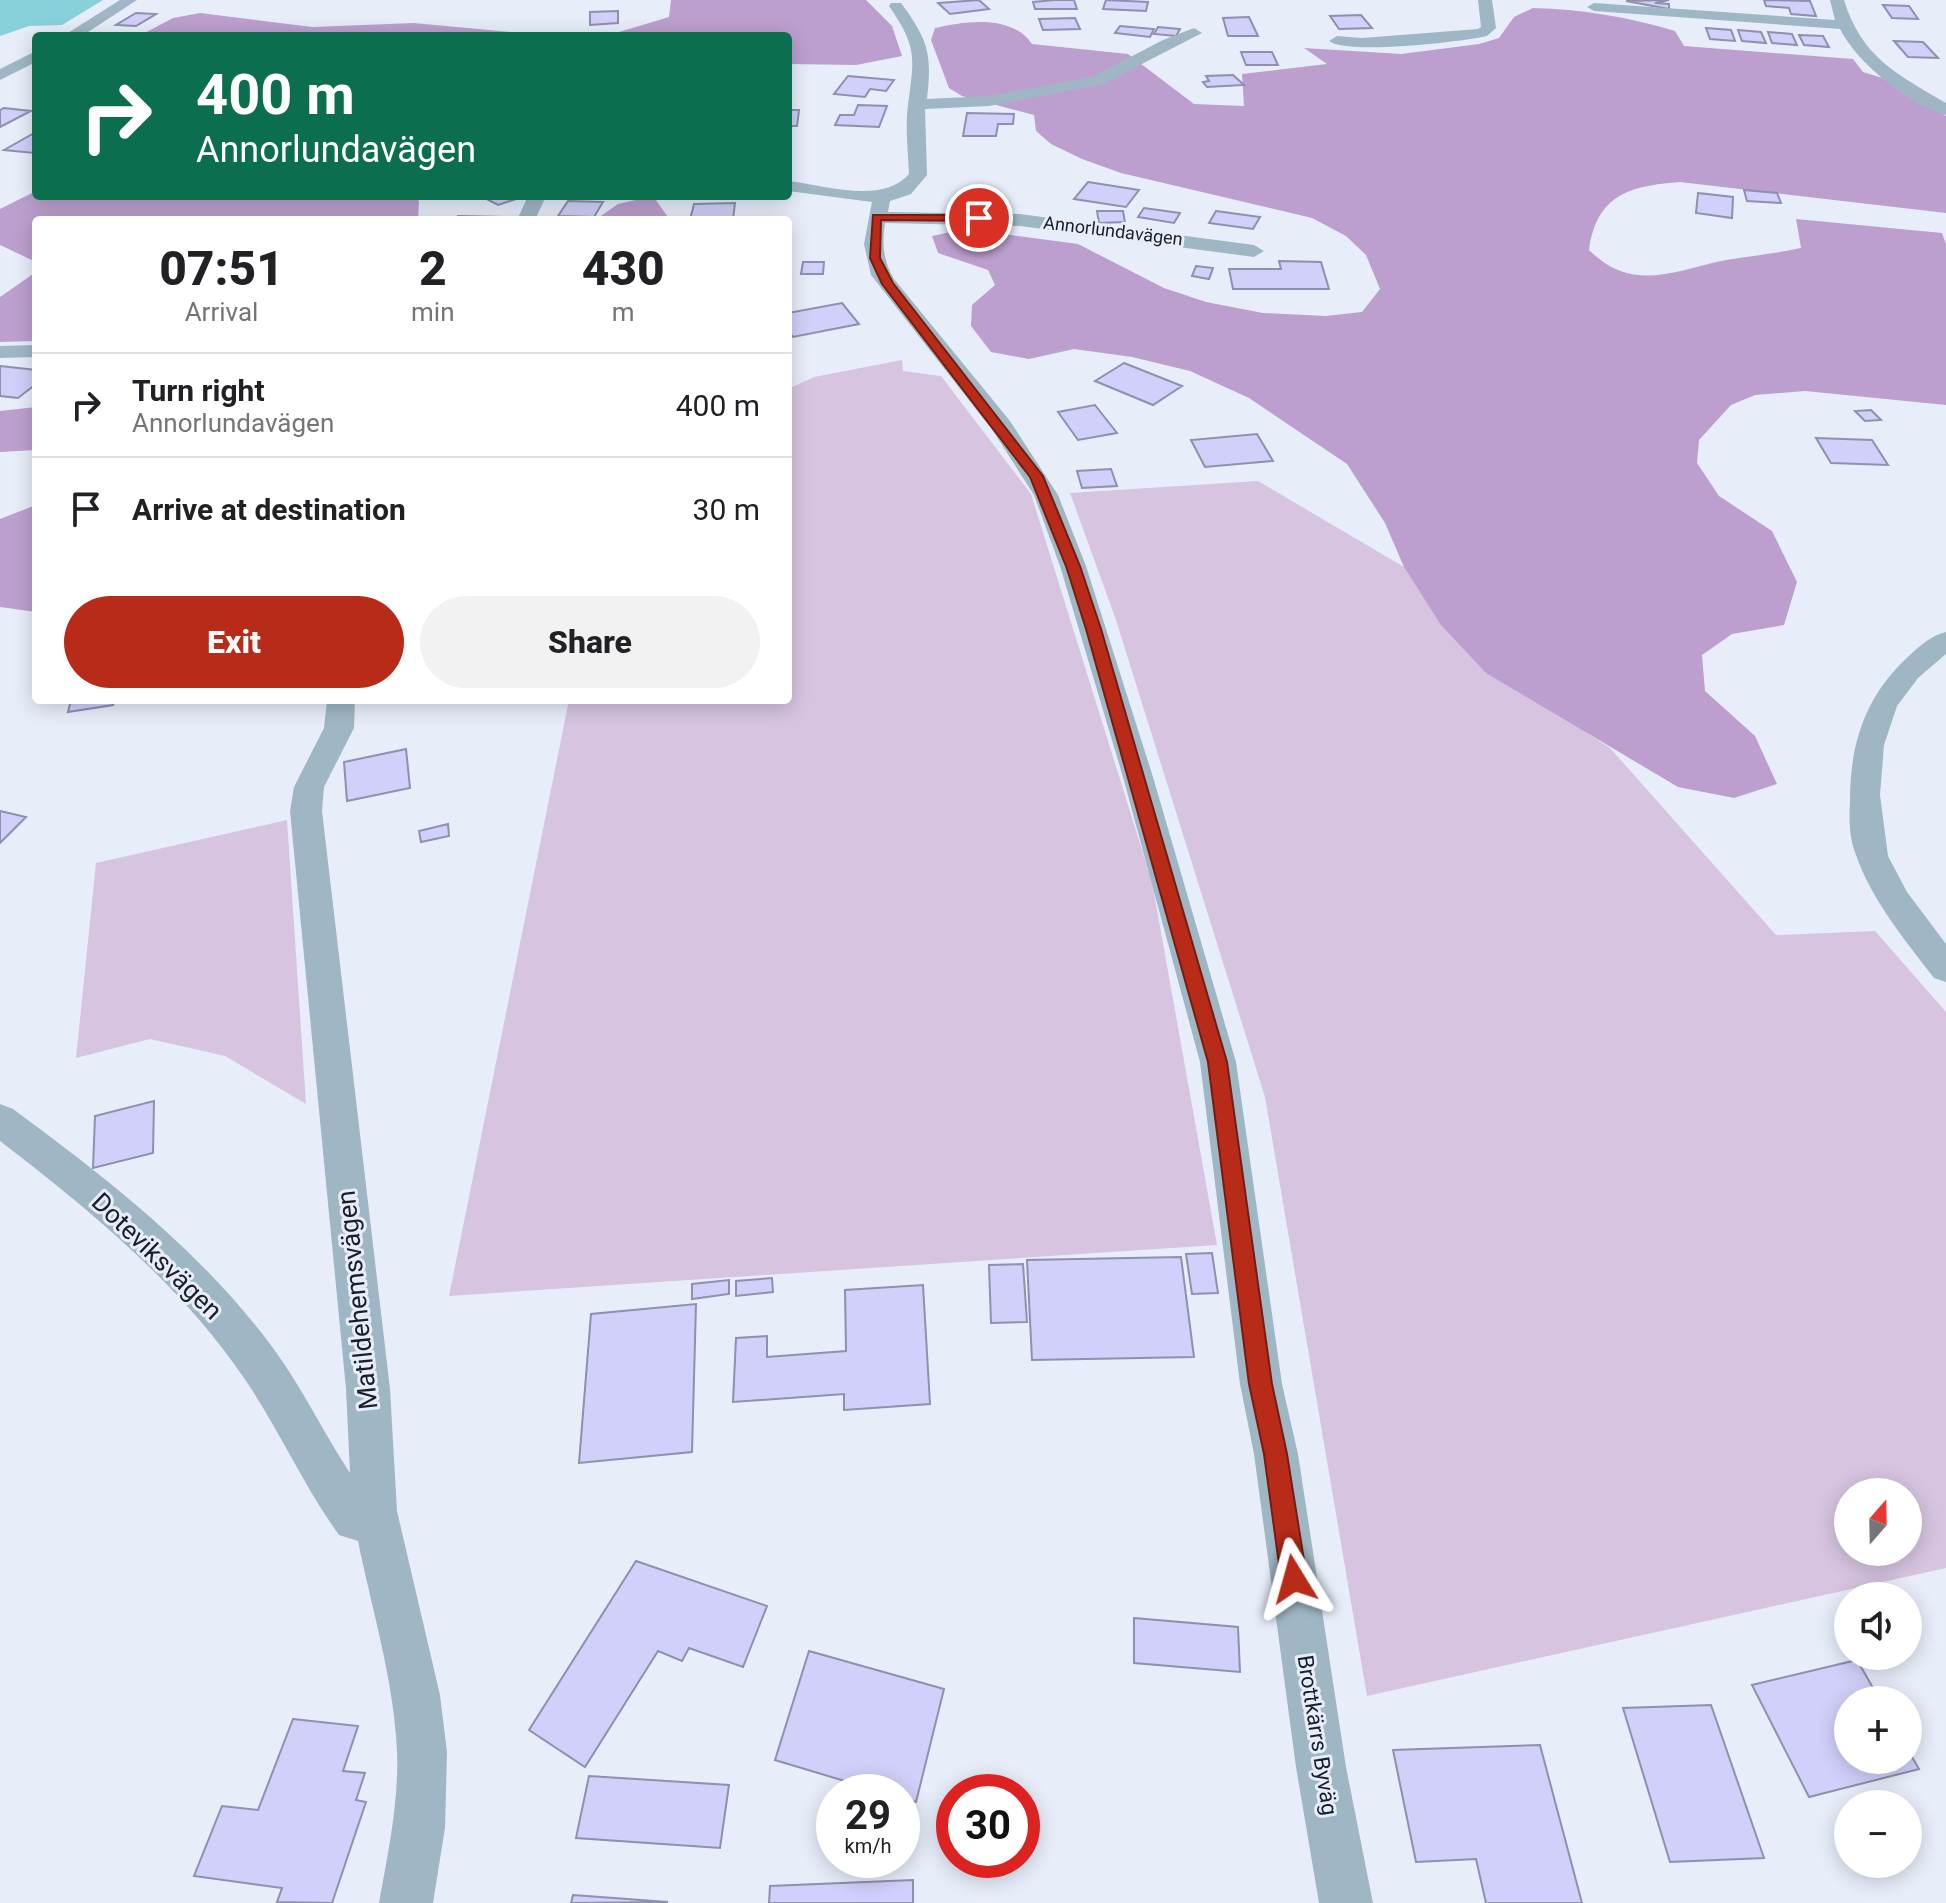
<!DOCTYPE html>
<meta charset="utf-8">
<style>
body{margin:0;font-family:Roboto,sans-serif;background:#f2f2f2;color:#202124;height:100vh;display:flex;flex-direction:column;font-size:30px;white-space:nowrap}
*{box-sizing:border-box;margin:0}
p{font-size:26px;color:#757577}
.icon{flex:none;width:44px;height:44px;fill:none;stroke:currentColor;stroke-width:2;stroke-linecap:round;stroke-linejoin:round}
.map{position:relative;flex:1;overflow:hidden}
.side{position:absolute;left:32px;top:216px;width:760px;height:488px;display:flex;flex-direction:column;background:#fff;border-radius:8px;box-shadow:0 4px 20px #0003}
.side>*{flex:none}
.top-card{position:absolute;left:32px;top:32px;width:760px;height:168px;border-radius:8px;box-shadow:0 4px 20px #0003;background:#0b6e4f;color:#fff;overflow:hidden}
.needle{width:52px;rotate:20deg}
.tools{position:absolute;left:1834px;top:1478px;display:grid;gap:16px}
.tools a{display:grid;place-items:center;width:88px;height:88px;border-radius:50%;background:#fff;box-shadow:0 4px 20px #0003;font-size:40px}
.speed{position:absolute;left:816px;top:1774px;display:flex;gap:16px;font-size:40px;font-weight:700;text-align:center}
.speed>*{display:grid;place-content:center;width:104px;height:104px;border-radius:50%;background:#fff;box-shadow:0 4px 20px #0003;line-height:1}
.speed small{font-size:20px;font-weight:400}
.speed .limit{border:12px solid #d22;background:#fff;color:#111}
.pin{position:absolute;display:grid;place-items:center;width:68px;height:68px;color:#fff;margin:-34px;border:4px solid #fff;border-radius:50%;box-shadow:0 2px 8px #0007}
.me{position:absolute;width:88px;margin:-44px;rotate:352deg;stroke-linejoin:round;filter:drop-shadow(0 0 6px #0008)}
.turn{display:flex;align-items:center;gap:28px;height:168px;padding:0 32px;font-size:36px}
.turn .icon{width:104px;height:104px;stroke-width:2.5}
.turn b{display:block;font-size:56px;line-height:68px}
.eta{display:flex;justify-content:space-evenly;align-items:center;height:136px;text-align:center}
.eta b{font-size:48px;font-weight:800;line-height:56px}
.action{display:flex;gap:16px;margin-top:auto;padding:16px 32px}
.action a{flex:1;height:92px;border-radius:48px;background:#b82b18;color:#fff;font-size:32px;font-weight:800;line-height:92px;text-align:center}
.action a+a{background:#f2f2f2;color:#202124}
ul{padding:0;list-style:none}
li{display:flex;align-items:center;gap:24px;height:104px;padding:0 32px;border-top:2px solid #e0e0e0}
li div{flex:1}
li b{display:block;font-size:30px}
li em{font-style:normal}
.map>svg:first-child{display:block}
.green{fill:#d6c4e1;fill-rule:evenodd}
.forest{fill:#bc9fce}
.water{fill:#88d0da}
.building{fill:#d0d0fa;stroke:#908fae;stroke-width:2}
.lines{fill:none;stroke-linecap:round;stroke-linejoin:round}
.street{fill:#9fb7c5;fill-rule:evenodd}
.route{fill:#b82b18;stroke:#781c10;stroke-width:2}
.labels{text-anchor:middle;stroke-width:6;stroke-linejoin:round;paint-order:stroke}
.far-street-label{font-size:18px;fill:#181f2a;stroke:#e7eefa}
.street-label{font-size:22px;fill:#181f2a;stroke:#e7eefa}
.near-street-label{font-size:26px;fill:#181f2a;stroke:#e7eefa}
</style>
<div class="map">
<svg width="1946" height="1903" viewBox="0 0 1946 1903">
<rect width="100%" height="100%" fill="#e7eefa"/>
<!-- green -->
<path class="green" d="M902 360 903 371 941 376 1031 494 1152 882 1217 1245 449 1296 569 700H788V389L814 377Z
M1258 481 1404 567 1440 624 1553 711 1610 748 1776 935 1875 931 1946 1012V1568L1367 1696 1265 1097 1116 620 1070 493ZM1848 1492H1908V1552H1848Z
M287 820 306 1104 225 1056 150 1039 76 1058 96 863Z"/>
<!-- forest -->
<path class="forest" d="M671 0H866L892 26 902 56 856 65 788 64V36H139L173 18 200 13 312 27 414 23 541 35H609L669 17Z
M1533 8C1580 9 1629 17 1675 31L1684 46 1853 59 1863 72 1892 81 1946 116V213L1680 182C1630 186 1597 194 1589 250 1631 292 1672 272 1721 261 1748 256 1774 254 1801 248L1796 219 1942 233 1946 244V405L1805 391 1755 395 1731 405 1699 440 1697 463 1719 496 1772 531 1797 582 1784 625 1732 634 1702 655 1705 691 1755 736 1777 784 1734 798 1678 787 1486 673 1440 624 1404 567 1385 523 1347 464 1249 398 1190 371 1132 357 1074 349 1029 359 991 352 971 326 972 305 995 285 988 270 938 253 932 236 965 229 1078 244 1164 288 1206 302 1263 313 1326 316 1362 312 1380 289 1366 255 1346 236 1312 218 1121 173 1082 159 1051 144 1036 131 1034 115 962 96 949 88 931 40 935 28C965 21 1012 14 1032 44L1128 54 1194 104 1244 106 1242 74 1327 64 1304 48 1401 54 1479 44 1499 38 1514 17Z
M36 191V196H412L419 201 418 220H36V262L0 245V209Z
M653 196 670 220H595L618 204Z
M36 272V341L0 342V297Z
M36 407V450L0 452V411Z
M36 505V612L0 607V519Z"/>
<!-- water -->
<path class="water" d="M0 0H103L62 25 29 26 0 36Z"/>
<!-- building -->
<path class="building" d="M979 0 989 9 950 14 938 3Z
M1055 0H1074L1077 9H1035L1033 2Z
M1106 0 1148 2 1146 11 1103 9Z
M1669 0 1655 3 1669 4V9L1626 1Z
M1764 0 1810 1 1816 16 1791 14 1789 8 1766 6Z
M1883 5 1909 6 1918 19 1892 18Z
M618 11V23L590 25V12Z
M136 13 156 14 136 26 116 25Z
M1361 15 1372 28 1339 29 1330 16Z
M1249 17 1258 36H1228L1223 18Z
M1075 18 1080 29 1043 30 1039 19Z
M1120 26 1154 29 1150 37 1115 33Z
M1158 27 1180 29 1176 36 1154 34Z
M1706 28 1731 30 1735 41 1710 39Z
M1738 30 1761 32 1766 43 1742 41Z
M1768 32 1792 34 1797 45 1772 43Z
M1799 35 1823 36 1829 47 1804 45Z
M1894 41 1923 42 1938 58 1908 57Z
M1241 52H1272L1278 65H1246Z
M1233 75 1244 85 1207 87 1203 82 1209 81 1206 76Z
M848 76 894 80 886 91 870 89 865 97 834 94Z
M858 105 887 106 879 127 835 125 840 115H854Z
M4 108 31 111 0 127V110Z
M788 110H799L797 126H788Z
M967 113 1014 114 1013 124H998L996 136H963Z
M36 132 34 153 4 150Z
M1088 182 1139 190 1126 207 1074 199Z
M1744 190 1777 193 1781 203 1747 201Z
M1698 193 1733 197 1732 218 1696 213Z
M481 196H525L498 205Z
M568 201 603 202 594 217 558 216Z
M735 203 733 219 690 220 694 204Z
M1144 208 1180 213 1174 223 1138 217Z
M1097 211H1123L1125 222 1099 223Z
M1216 211 1260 217 1253 229 1209 223Z
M458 216 502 217 500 220H455Z
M1279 261 1321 262 1329 289H1233L1229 269H1281Z
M803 262H824L823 274H801Z
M1196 266 1213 268 1209 279 1192 276Z
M842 303 859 324 793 337 788 330V313Z
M1124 363 1182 386 1153 405 1095 381Z
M0 366 36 370V384L18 398 0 396Z
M1095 405 1117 433 1078 440 1058 412Z
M1871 410 1881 420 1865 421 1855 411Z
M1257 434 1273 461 1205 467 1191 440Z
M1816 438 1872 440 1888 465 1831 463Z
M1111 469 1117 486 1082 488 1077 471Z
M71 700H114L113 705 68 712Z
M406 749 410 788 347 801 344 762Z
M0 811 26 817 0 843Z
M448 824 449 836 421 842 419 831Z
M154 1101 153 1153 93 1168 95 1116Z
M1212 1253 1218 1293 1192 1294 1186 1254Z
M1181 1257 1194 1357 1032 1360 1027 1260Z
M1023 1264 1027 1322 991 1323 989 1265Z
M772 1278 773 1292 736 1296V1281Z
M729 1280V1294L692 1299V1284Z
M923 1285 930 1404 844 1410V1394L733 1402 736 1338 767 1336V1357L846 1351 845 1290Z
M696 1304 692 1452 579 1463 591 1314Z
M636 1561 767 1606 743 1667 689 1648 682 1661 658 1651 585 1767 529 1730Z
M1134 1618 1238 1627 1240 1672 1134 1663Z
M809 1651 944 1689 916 1802 902 1798V1792H881L775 1760Z
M1857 1660 1880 1700H1848V1760H1908V1750L1919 1769 1809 1797 1752 1685Z
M1711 1705 1764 1858 1670 1862 1623 1708Z
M293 1719 358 1726 343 1771 365 1773 356 1800 366 1802 332 1903 277 1902 282 1888 194 1876 222 1806 258 1810Z
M1540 1745 1582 1903H1486L1476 1859 1416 1862 1393 1750Z
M589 1776 729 1785 720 1848 576 1838Z
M913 1880V1903H769L770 1886Z
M573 1895 668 1902 571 1903Z"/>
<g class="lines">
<!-- street -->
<path class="street" d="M120 0H137L82 36H63Z
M1478 0H1492L1496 28 1487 36C1461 42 1347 55 1329 41L1337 36 1362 38 1478 29 1481 27Z
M1830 0H1844C1862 58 1897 74 1946 103V115C1909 105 1857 63 1840 29L1594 11 1587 7 1594 3 1835 20Z
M891 3H901C929 41 932 54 927 99L989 96 1092 77 1163 40 1194 28 1202 33 1103 84 989 106 925 109 927 175 911 194 890 201 888 212 1020 214 1254 245 1264 251 1254 257 1020 226 885 223C882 243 883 261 894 279L1010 421 1058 495 1086 566 1153 777 1236 1062 1282 1384 1298 1454 1346 1767 1373 1903H1319L1296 1767 1254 1454 1240 1384 1200 1062 1123 777 1060 566 1034 495 993 431 871 275 864 244 872 202 788 191V181C825 185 882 205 909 174 908 152 905 127 908 105 914 58 918 48 889 6Z
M36 51V62L0 80V69Z
M528 196H546L535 220H517Z
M36 345V357L0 358V346Z
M1946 632V654L1918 678 1897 706 1884 745 1880 795 1888 856 1907 892 1946 944V982L1934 978C1905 940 1872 901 1856 855 1849 838 1849 819 1850 801 1850 742 1866 694 1911 654 1921 645 1932 635 1946 632Z
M327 700H355L354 728 324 787 322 811 390 1389 397 1511 440 1695 447 1752 445 1828 433 1903H379C388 1853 399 1802 397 1751 394 1681 372 1610 358 1541L339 1535C303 1485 279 1429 244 1378 180 1284 90 1210 0 1141V1104L13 1109C108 1179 202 1252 273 1348 302 1387 323 1432 350 1473L346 1389 290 811 294 787 324 728Z"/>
</g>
<!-- route -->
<path class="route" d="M873 215H979L984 218 979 221 881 220 880 258 893 283 1043 476 1080 566 1101 629 1227 1062 1272 1384 1287 1454 1307 1579 1303 1588 1294 1592 1285 1588 1281 1579 1264 1454 1249 1384 1208 1062 1086 629 1066 566 1030 477 882 284 870 258Z"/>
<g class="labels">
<!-- far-street labels -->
<g class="far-street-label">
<text transform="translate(1113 231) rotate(7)" y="6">Annorlundavägen</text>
</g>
<!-- street labels -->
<g class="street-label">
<text transform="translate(1318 1735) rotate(81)" y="8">Brottkärrs Byväg</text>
</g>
<!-- near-street labels -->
<g class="near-street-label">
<text transform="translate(157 1256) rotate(44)" y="9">Doteviksvägen</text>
<text transform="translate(357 1300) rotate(-96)" y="9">Matildehemsvägen</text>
</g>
</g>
</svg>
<div class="tools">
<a><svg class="needle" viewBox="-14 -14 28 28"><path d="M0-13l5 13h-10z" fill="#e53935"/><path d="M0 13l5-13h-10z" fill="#757577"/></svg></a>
<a><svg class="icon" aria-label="sound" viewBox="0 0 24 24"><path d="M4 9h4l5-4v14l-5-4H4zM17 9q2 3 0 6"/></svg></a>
<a>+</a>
<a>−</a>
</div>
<div class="speed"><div>29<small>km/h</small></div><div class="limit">30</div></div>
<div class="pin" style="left:979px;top:218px;background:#d93025"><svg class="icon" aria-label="arrive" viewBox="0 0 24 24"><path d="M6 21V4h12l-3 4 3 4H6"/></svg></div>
<svg class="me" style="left:1294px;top:1579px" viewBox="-20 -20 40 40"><path d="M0-17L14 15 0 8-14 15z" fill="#b82b18" stroke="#fff" stroke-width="4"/></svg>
<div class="top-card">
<div class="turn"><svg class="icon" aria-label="right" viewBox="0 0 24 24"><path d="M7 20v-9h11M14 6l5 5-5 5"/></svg><div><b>400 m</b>Annorlundavägen</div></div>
</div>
<section class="side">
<div class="eta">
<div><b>07:51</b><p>Arrival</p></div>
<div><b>2</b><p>min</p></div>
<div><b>430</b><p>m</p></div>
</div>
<ul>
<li><svg class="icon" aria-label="right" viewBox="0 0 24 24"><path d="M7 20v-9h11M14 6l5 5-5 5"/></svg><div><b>Turn right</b><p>Annorlundavägen</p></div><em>400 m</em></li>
<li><svg class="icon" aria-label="arrive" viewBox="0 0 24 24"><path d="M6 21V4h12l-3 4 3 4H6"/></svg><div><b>Arrive at destination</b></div><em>30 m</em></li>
</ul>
<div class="action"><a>Exit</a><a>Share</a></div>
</section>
</div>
